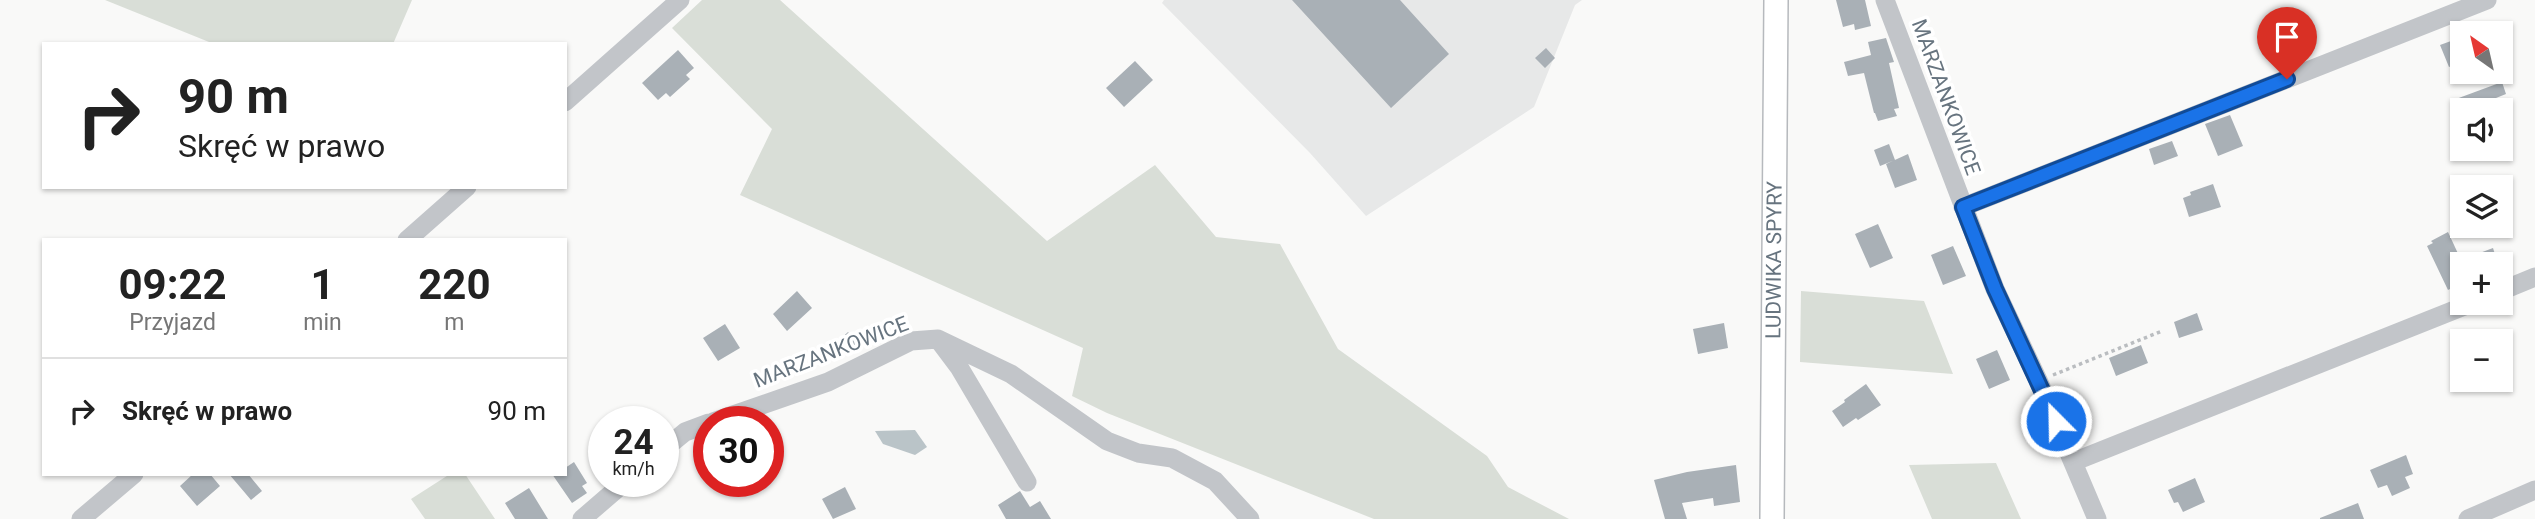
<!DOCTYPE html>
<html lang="pl">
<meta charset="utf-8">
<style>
body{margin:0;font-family:Roboto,sans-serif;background:#f2f2f2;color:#222;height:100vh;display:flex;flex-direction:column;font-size:26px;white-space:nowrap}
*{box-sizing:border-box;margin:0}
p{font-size:23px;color:#767676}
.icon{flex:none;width:38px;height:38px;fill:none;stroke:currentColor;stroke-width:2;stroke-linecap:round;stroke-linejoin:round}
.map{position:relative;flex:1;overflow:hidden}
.details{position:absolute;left:42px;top:238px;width:525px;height:238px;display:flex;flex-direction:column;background:#fff;border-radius:0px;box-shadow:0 2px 5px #0004}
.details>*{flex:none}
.banner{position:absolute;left:42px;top:42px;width:525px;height:147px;border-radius:0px;box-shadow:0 2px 5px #0004;background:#fff;color:#222;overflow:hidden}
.needle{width:46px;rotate:326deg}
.controls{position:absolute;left:2450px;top:21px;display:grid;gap:14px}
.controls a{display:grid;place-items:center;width:63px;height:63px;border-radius:0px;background:#fff;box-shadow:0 2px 5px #0004;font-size:35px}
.speed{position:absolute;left:588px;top:406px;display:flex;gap:14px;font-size:35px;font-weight:700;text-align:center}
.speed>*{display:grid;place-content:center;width:91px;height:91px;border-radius:50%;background:#fff;box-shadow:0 2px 5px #0004;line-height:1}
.speed small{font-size:18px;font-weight:400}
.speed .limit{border:10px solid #d22;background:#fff;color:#111}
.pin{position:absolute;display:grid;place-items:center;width:60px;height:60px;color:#fff;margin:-72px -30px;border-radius:50% 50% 50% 0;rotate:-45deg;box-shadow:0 0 7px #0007}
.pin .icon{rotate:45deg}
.me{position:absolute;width:77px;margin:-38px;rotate:337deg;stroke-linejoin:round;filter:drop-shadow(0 0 5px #0008)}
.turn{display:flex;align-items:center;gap:24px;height:147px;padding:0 21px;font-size:32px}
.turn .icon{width:91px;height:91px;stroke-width:2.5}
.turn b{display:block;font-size:49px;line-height:60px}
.eta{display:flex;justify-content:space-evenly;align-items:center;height:119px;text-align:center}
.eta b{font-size:42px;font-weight:700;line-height:49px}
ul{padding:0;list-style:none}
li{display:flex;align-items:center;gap:21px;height:105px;padding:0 21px;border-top:2px solid #e0e0e0}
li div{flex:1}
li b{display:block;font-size:26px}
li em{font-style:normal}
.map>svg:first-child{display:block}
.built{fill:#e7e8e8}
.green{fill:#d9ded7}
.water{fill:#bac4c8}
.building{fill:#a9b0b6}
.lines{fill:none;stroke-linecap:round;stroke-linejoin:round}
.major-casing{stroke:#b6b9bd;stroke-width:26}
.path{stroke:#babdc0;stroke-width:3.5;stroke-dasharray:3.5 3.5;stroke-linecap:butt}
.minor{stroke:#c2c5c9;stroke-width:19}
.major{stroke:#fff;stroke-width:23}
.route-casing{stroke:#114b97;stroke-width:18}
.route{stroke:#1a73e8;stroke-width:12}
.labels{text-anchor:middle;stroke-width:7;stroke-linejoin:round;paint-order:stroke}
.street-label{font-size:21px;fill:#67747f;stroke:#fff}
</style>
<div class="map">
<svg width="2535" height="519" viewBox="0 0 2535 519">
<rect width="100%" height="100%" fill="#f9f9f8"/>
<!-- built -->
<path class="built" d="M1164 0H1582L1575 5 1534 107 1366 216 1310 153 1162 3Z"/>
<!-- green -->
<path class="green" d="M105 0H412L393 44H214Z
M702 0H780L1047 241 1155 165 1216 237 1280 244 1338 349 1487 456 1508 487 1569 519H1374L1107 413 1072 396 1083 348 740 195 772 129 672 28Z
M1801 291 1924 301 1953 374 1800 362Z
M1996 463 2021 519H1932L1909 465Z
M450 474H465L495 519H425L411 499Z"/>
<!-- water -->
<path class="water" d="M915 430 927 447 915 455 883 444 875 431Z"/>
<!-- building -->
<path class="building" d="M1292 0H1400L1449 54 1391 108Z
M1836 0H1865L1871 26 1855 30 1854 24 1843 27Z
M2462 37V62L2449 67 2440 45Z
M1886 38 1894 62 1889 63 1899 108 1894 109 1897 116 1878 121 1875 113H1874L1864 73 1848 76 1844 62 1871 55 1868 42Z
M1546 48 1555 58 1545 68 1535 58Z
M678 50 694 68 686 75 690 79 670 97 666 93 658 100 642 83Z
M1135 61 1153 80 1124 107 1106 88Z
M2502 82 2506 94 2461 112 2456 99Z
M2230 115 2243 146 2218 156 2205 124Z
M2172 141 2178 156 2154 165 2149 149Z
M1889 144 1895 160 1880 166 1874 150Z
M1908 154 1917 180 1895 188 1886 164Z
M2213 184 2221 207 2189 217 2183 198 2191 195 2190 192Z
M1878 224 1893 258 1870 268 1855 234Z
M2448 232 2461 260 2493 248 2498 264H2462V283L2448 290 2427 246 2433 243 2431 241Z
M1953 246 1966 276 1943 285 1931 255Z
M797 291 812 308 787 331 773 314Z
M2197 313 2203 330 2179 338 2174 322Z
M1724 323 1728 348 1698 354 1693 329Z
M725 324 740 348 718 361 703 338Z
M848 332 858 343 845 355 835 344Z
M2141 345 2148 363 2116 376 2109 358Z
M1997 350 2010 380 1989 389 1976 359Z
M1866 384 1881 405 1858 420 1856 418 1843 427 1832 411 1845 402 1844 400Z
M2406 455 2413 474 2405 477 2410 488 2392 496 2387 485 2378 488 2370 470Z
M574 462 587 483 582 486 587 493 572 503 552 474H565V468Z
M1736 465 1740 502 1714 506 1713 498 1682 503 1687 519H1665L1654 480 1687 472Z
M193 474H210L220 486 197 506 180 486Z
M229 474H248L262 491 251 500Z
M2195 478 2205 502 2183 512 2178 502 2174 503 2168 490Z
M845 487 856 509 833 519 822 499Z
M529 488 548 519H515L505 503Z
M1020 491 1030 507 1040 501 1051 519H1006L998 505Z
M2358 503 2364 519H2320V518Z"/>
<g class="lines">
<defs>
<g id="major">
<path id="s1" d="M1772 519 1776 0"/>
</g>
</defs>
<!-- major casing -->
<use href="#major" class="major-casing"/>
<!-- path -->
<path class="path" d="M2053 375 2162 331"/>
<!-- minor -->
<path class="minor" d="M1885 0 1995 289 2038 380 2097 519
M565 102 680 0
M1963 207 2487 0
M407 240 467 187
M2501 291 2535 277
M941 343 959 367 1027 482
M713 422 828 382 911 341 938 339 1011 374 1107 441 1138 453 1172 458 1215 481 1250 519
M663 450 685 432 709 423
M2073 462 2472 303
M81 519 134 474
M582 519 626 481
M2468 519 2535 490"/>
<!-- major -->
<use href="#major" class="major"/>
</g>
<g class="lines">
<defs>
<path id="route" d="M2056 421 1995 289 1963 207 2287 79"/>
</defs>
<!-- route casing -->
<use href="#route" class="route-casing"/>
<!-- route -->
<use href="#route" class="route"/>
</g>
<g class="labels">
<!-- street labels -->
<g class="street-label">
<text transform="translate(1946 97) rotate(70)" y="7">MARZANKOWICE</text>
<text dy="7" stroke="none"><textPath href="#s1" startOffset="259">LUDWIKA SPYRY</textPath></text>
<text transform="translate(831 352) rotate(-21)" y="7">MARZANKOWICE</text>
</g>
</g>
</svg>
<div class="controls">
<a><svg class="needle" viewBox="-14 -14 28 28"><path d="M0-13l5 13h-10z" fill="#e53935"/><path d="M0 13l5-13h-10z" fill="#767676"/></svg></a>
<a><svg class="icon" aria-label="sound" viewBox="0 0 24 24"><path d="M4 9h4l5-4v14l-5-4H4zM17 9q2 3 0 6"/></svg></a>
<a><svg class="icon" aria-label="layers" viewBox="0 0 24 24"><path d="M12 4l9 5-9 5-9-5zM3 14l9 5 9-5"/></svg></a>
<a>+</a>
<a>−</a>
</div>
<div class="speed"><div>24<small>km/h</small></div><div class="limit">30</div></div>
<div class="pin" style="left:2287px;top:79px;background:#d93025"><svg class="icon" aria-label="arrive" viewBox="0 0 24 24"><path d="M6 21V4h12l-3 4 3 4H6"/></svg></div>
<svg class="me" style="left:2056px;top:421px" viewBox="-20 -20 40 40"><circle r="17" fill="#1a73e8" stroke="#fff" stroke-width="3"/><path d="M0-11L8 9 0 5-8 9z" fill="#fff"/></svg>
<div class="banner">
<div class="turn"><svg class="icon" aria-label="right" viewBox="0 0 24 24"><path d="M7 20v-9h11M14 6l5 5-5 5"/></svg><div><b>90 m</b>Skręć w prawo</div></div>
</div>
<section class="details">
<div class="eta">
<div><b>09:22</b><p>Przyjazd</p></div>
<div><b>1</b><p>min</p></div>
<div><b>220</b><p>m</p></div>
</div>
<ul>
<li><svg class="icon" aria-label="right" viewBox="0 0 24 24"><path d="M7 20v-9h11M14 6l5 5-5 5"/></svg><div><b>Skręć w prawo</b></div><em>90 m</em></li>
</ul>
</section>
</div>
